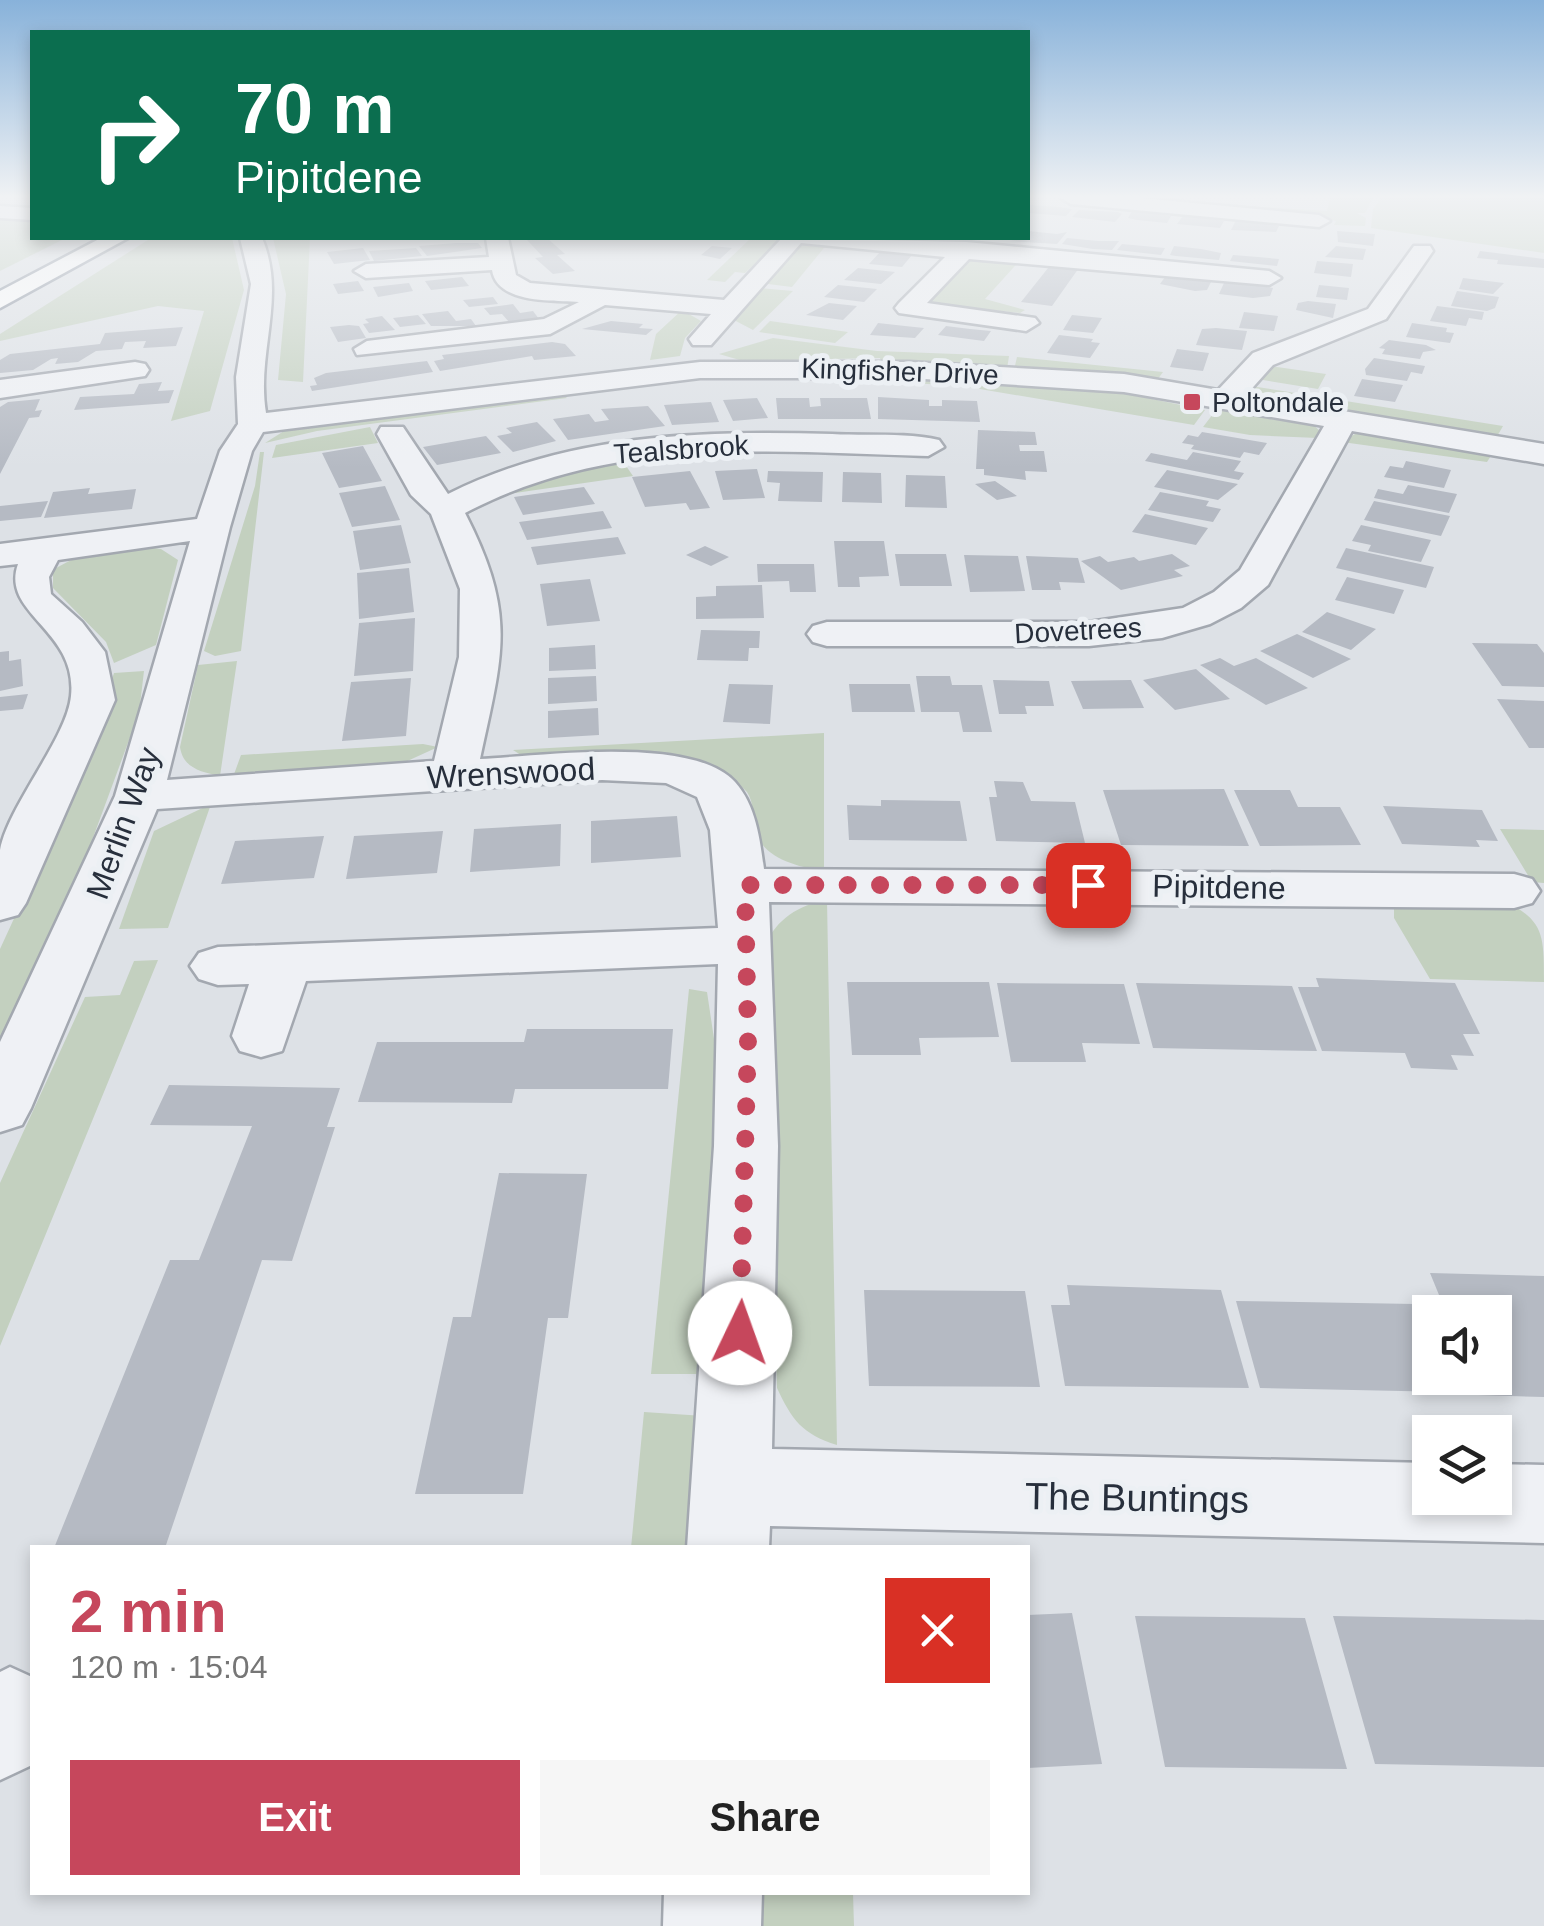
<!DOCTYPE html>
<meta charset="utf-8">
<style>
body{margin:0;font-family:Arial,sans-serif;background:#f6f6f6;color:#222;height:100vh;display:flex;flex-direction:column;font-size:38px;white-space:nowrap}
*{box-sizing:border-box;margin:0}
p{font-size:32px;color:#767676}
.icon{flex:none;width:55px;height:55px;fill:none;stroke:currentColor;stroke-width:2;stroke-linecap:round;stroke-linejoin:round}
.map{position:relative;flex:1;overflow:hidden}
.sheet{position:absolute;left:30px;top:1545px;width:1000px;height:350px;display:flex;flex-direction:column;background:#fff;border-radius:0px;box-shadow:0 5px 15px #0003}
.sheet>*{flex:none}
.banner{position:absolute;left:30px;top:30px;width:1000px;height:210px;border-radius:0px;box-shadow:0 5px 15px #0003;background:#0b6e4f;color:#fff;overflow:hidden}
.fabs{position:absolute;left:1412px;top:1295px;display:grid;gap:20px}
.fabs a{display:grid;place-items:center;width:100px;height:100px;border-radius:0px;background:#fff;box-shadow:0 5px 15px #0003;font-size:50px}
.pin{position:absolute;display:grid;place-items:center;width:85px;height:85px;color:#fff;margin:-42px;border-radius:20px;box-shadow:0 5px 15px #0006}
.me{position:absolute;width:110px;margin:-55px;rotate:3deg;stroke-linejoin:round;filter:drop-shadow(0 0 8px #0008)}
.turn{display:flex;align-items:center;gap:35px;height:210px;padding:0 40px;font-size:45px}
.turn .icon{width:130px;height:130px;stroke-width:2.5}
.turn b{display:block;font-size:70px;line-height:85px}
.round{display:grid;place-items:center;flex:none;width:105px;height:105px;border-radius:0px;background:#f6f6f6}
.summary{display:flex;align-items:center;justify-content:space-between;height:170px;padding:0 40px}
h1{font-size:60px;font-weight:700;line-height:75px;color:#c6475c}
.action{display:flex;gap:20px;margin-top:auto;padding:20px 40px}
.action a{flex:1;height:115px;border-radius:0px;background:#c6475c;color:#fff;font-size:40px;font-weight:700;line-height:115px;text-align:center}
.action a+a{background:#f6f6f6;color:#222}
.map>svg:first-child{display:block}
.green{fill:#c3d0bf}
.building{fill:#b5bac3}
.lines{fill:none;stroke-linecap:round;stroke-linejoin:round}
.minor-casing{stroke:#a3a8b0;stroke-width:5}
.highway-casing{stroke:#858e9c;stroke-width:5}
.minor{fill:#eff1f5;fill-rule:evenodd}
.highway{fill:#fff;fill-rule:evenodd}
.route{stroke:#c6475c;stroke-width:18;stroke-dasharray:0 32.4}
.poi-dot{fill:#c6475c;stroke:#ecf0f4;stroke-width:4}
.labels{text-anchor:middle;stroke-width:10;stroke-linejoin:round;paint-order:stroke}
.far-street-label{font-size:28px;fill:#272f3c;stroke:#ecf0f4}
.far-poi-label{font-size:28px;fill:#272f3c;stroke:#ecf0f4;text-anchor:start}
.street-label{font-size:32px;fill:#272f3c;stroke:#ecf0f4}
.near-street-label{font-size:38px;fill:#272f3c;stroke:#ecf0f4}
</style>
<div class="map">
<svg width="1544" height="1926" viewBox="0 0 1544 1926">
<rect width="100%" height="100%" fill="#dde1e6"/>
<!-- green -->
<path class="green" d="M1330 198H1373L1365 213H1357L1366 218 1365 226 1334 225 1336 221 1302 212 1199 203 1327 211Z
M1381 198H1544V253L1371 228 1373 209Z
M32 218V238H66L0 271V219Z
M151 238H232L244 290 210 411 171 421 204 311 158 306 0 341V334Z
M273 238H310L303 382 278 380 286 294Z
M751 238H783L745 273 735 272 725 282 707 280Z
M813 242 828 243 792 287 761 283 794 248Z
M1022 258 985 299 1025 310 1020 313 927 304 967 259Z
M758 288 793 291 753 330 732 319Z
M682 310 701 321 685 338 680 356 650 360 656 334Z
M770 321 848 332 835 343 759 332Z
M773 338 877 351 1009 356 1007 369 882 363 880 358 743 361 719 354Z
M1017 357 1163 372 1155 383 1014 370Z
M1270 366 1326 374 1318 389 1257 379Z
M841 373 1075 383 1205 410 1194 425 962 386 841 379Z
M1251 386 1503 426 1495 440 1267 399Z
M561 392 567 398 317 431 265 443 284 431 311 424Z
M1212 402 1311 423 1320 431 1318 438 1250 435 1203 427 1216 410 1208 408Z
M370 427 378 443 272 458 276 445Z
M1389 433 1494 451 1487 462 1342 442 1355 434Z
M260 452H264L241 651 215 656 204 651 255 486Z
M622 460 633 476 495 496 513 486Z
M140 546 161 549 178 560 156 645 114 663 106 642 53 588V570C80 553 108 547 140 546Z
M237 661 220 776C201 772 183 768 180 747L198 665Z
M144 671 139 713 70 900 0 1040V949L80 775 114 673Z
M824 733V871C796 867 757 857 754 824 752 812 754 803 747 792 694 735 594 756 524 757L513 750Z
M423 744 438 747 403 763 233 777 241 755Z
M211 804 168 928 119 929 154 831Z
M1500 829 1544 830V883L1532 882Z
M827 900 837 1445C802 1434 792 1420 777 1388L764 946C777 919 798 905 827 900Z
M1505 901C1544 921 1544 935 1544 982L1430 979 1394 918V907Z
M158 960 0 1346V1183L85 997 120 995 134 961Z
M689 989 707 992 716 1052 707 1374H651Z
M644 1412 704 1416 697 1547 631 1548Z
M759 1893H853L854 1926H758Z"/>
<!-- building -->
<path class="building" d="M1029 205 1059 207 1072 209 1066 216 1028 213Z
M1079 210 1118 212 1122 214 1115 222 1072 217Z
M1132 211 1152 213 1171 216 1167 223 1137 220 1128 218Z
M1183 216 1211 219 1224 221 1220 228 1177 224Z
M1236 220 1265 223 1279 226 1276 232 1231 230Z
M1028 231 1057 234 1067 232 1057 244 1010 241 1028 238Z
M1337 231 1375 234 1373 246 1338 242Z
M547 238 565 254 557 255 575 271 553 274 535 258 543 257 527 240Z
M1067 238 1098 241H1119L1112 250 1093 249 1062 244Z
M456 243H478L482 248 427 256 419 246Z
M1122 244 1144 246 1165 248 1161 255 1117 250Z
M712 246 732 248 720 259 701 255Z
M1174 246 1201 249 1221 253 1219 260 1176 256 1170 255Z
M1336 246 1366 249 1363 260 1325 257Z
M363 248 370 260 334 264 327 252Z
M416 248 422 256 374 261 369 251Z
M1480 251 1544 259V268L1497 264 1498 260 1477 258Z
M880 252 912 255 902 267 869 264Z
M1233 255 1258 257 1279 259 1277 266 1230 261Z
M1317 261 1353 264 1351 277 1314 273Z
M1052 263 1081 265 1052 306 1021 302Z
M858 268 895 272 881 284 844 280Z
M462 277 469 286 431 290 425 281Z
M1165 277 1190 278 1211 282 1207 290 1195 291 1160 284Z
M1463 278 1504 283 1493 294 1459 289Z
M358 281 364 291 338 294 333 284Z
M409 283 413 291 378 297 373 287Z
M1224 283H1237L1273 288 1270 296 1253 298 1219 294Z
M838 285 877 289 864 302 824 297Z
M1319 285 1349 288 1347 300 1316 297Z
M1457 291 1499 297 1495 308 1487 311 1451 306Z
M493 297 498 304 469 307 463 300Z
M1308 301 1336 304 1333 318 1296 310 1298 303Z
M829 303 857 306 843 320 806 315Z
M513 304 520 313 533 311 539 319 509 322 502 314 490 315 484 308Z
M1437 306 1484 312 1482 320 1469 318 1466 326 1430 321Z
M448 311 456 321 471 319 476 326H431L422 314Z
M1244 312 1278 316 1274 331 1239 328Z
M418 315 426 324 400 327 393 318Z
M1072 315 1102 318 1093 333 1063 330Z
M382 316 395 330 369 333 363 324 369 323 365 319Z
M611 321 643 324 639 328 653 329 646 335 582 329Z
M878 323 905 326 924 328 915 338 870 335Z
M1412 323 1447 328 1446 332 1454 333 1450 343 1406 337Z
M349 325 359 326 366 338 338 342 330 327Z
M946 326 970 329 991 331 984 341 938 335Z
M183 327 176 346 143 348 146 341 125 342 122 349 96 351 78 362 55 364 58 358 51 359 33 370 0 373V360L10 354 100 344 105 333Z
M1216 328 1247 331 1242 350 1196 345 1202 329Z
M1059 335 1093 339 1091 342 1100 343 1090 358 1047 353Z
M1389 340 1426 345 1436 350 1423 352 1420 359 1382 354 1385 349 1379 348Z
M552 342 565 344 576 356 534 360 532 356 440 371 434 361 444 359 442 355Z
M1177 349 1209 353 1203 371 1170 367Z
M1374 358 1425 366 1422 374 1411 372 1407 381 1366 375 1365 369Z
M427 361 433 372 312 391 310 386 317 385 314 378 326 373Z
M1362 379 1403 385 1395 402 1354 396Z
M162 382 158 391 174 390 169 403 74 410 80 397 134 394 139 384Z
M878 397 929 400V406H942V400L977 401 980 422 878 419Z
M757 398 768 418 733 421 723 400Z
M776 398H809L810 407 821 406 820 398H867L871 419H778Z
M40 399 35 411 42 410 39 417 29 418 0 474V407L8 402Z
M711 402 719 422 672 425 664 405Z
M648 406 665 426 568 440 553 419 589 414 595 422 609 420 601 409Z
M537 422 556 441 513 452 497 436 512 433 506 428Z
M978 430 1035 432 1037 445H1019L1020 451H1044L1047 472 1025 471 1026 480 984 475V469H976Z
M1202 432 1267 443 1259 455 1244 452 1240 458 1191 449 1194 445 1182 443 1188 435 1198 437Z
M486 436 501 453 437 465 423 447Z
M363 446 382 481 339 488 322 453Z
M1193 452 1241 461 1234 471 1244 473 1239 480 1145 461 1151 453 1187 460Z
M1406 461 1451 470 1444 488 1384 477 1390 466 1403 468Z
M757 469 765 498 723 500 715 471Z
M1167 470 1238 484 1218 500 1154 487Z
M690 471 710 508 690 510 686 503 645 507 632 477Z
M768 471 823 472 822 502 778 501 780 483 767 482Z
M843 472 881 473 882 503 842 502Z
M906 475 945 476 947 508 905 507Z
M995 481 1017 496 997 500 975 484Z
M1408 485 1457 494 1449 513 1374 498 1378 489 1403 494Z
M385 486 400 520 352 527 339 493Z
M584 487 595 504 523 515 514 497Z
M90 488 88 494 136 489 132 509 44 518 53 492Z
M1160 492 1209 501 1206 506 1221 509 1213 522 1148 510Z
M48 501 41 517 0 521V506Z
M1374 501 1450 516 1441 536 1364 520Z
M603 511 612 528 527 540 519 522Z
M1145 514 1208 528 1196 545 1132 532Z
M401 525 411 563 360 570 353 531Z
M1361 525 1431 540 1421 562 1368 551 1371 545 1352 541Z
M618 537 626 554 537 565 531 547Z
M834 541H884L889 576 859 577 860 587H838Z
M705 546 729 557 711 566 686 555Z
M1346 548 1434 567 1426 588 1336 568Z
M895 554H946L952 586H900Z
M1172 554 1190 566 1174 570 1183 576 1121 590 1081 561 1100 556 1108 562 1134 557 1139 561Z
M964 555 1018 556 1025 591 970 592Z
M1026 556 1078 558 1085 583 1059 582 1061 590H1032Z
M757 564H814L816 592H790L789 581 758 582Z
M409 568 414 612 359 619 357 573Z
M1347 577 1404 590 1394 614 1335 600Z
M590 579 600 621 547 626 540 584Z
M762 585 764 618 696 619V597L716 596V586Z
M1327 612 1376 629 1351 650 1302 632Z
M415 618 413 671 354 676 359 623Z
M701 630 760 631 759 648H749L748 661 697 660Z
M1297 634 1351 659 1313 678 1260 651Z
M1472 643 1537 644 1544 653V687L1502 686Z
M595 645 596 669 549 671V648Z
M9 651V661L21 659 23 686 0 691V652Z
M1220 658 1234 666 1256 658 1308 688 1266 705 1200 665Z
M1196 669 1230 699 1175 710 1143 680Z
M596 676 597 701 548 704V678Z
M916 676H950L952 685H982L992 732H963L959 712H921Z
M411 678 406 736 342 741 351 682Z
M993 680 1049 681 1054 706H1025L1027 714H999Z
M1131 680 1144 708 1083 709 1071 681Z
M729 684 773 685 770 724 723 722Z
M849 684H910L915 712H852Z
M28 694 23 709 0 711V697Z
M1497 699 1544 701V748H1529Z
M598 708 599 735 548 738V711Z
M994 781 1023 782 1031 801 1075 802 1085 843 996 841 989 797H997Z
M1224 789 1249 846 1121 845 1103 790Z
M1234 790H1290L1298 807H1340L1361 845 1260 846Z
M881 800 960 801 967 841 849 840 847 805 881 806Z
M1383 806 1482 810 1498 841 1476 840 1480 847 1402 844Z
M677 816 681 857 591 863V821Z
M561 824 560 866 470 872 474 829Z
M443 831 437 873 346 879 354 836Z
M324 836 314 878 221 884 235 841Z
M1316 978 1455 983 1480 1034H1463L1474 1056 1451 1055 1458 1070 1411 1068 1405 1053 1322 1051 1298 987H1319Z
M847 982H989L999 1037 919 1038 921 1055H852Z
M997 983 1124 984 1140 1044 1082 1043 1086 1062H1011Z
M1136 983 1292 986 1317 1051 1153 1048Z
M527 1029H673L668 1089H515L512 1103 358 1102 377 1042H524Z
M169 1085 340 1088 327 1127H335L292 1261 262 1260 165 1548H54L170 1260H199L252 1126 150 1125Z
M499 1173 587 1174 568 1318H548L523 1494H415L453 1317H471Z
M1430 1273 1544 1276V1397L1478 1395 1471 1378H1495V1312H1446Z
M1067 1285 1221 1290 1249 1388 1065 1386 1051 1305H1070Z
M864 1290 1025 1291 1040 1387 869 1386Z
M1236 1301 1415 1304 1430 1342V1378H1444L1449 1392 1260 1388Z
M1072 1613 1102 1764 1028 1768V1615Z
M1135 1616 1305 1618 1347 1769 1165 1767Z
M1333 1616 1544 1620V1767L1375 1764Z"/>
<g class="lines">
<defs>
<path id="minor" d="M1061 198H1141L1319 215 1330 221 1319 227 1071 204Z
M0 206 32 208V220L0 218Z
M240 238H262C287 297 256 352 266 413L700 362H909L1124 374 1218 390 1253 353 1368 309 1414 246H1430L1433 251 1386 319 1273 365 1246 395 1544 444V464L1352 431 1268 585 1241 608 1210 624 1162 638 1089 646H827L813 642 807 634 813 626 827 622H1089L1183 608 1214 592 1240 570 1324 426 1124 392 909 378H700L263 432 252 451 230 527 167 780 434 761 459 657 460 589 431 514 411 495 377 434 381 427H403L448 494C568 434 700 430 832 434 866 436 905 432 939 440L944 447 928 456C768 451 611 436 465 513 517 615 503 652 480 759 540 756 693 735 735 782 756 805 760 840 764 869L1514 874 1532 879 1540 891 1532 903 1514 908 769 902 778 1146 772 1449 1430 1463V1498H1495V1464L1544 1465V1543L770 1526 769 1548H687L714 1146 718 964 306 981 282 1051 261 1057 240 1051 232 1036 249 984 218 985 199 979 190 966 199 953 218 947 718 928 710 830 697 797 666 783 602 780 157 809 31 1108 22 1125 0 1132V1042L115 796 190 541 58 560 49 577 51 594 82 622 105 652 115 700 26 903 18 915 0 920C0 898 0 872 0 850 8 806 67 738 71 696 78 630 0 614 18 564L0 566V544L197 519 220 451 238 424 236 377 251 284Z
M486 238H508L516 275 530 283 724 300 782 238 966 242 1269 271 1281 278 1269 285 969 259 927 303 1035 318 1039 323 1026 331 899 313 895 308 899 303 945 257 801 243 711 345H693L689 339 711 314 605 305 550 334 357 355 354 349 367 341 544 319 579 302C553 300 497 304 492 270L366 278 354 271 366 264 489 257Z
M135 362 145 364 149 370 145 376 0 398V380Z
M10 1667 32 1677V1765L0 1780V1672Z
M664 1892H762L761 1926H663Z"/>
<path id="highway" d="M101 238H128L0 308V291Z"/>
</defs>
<!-- minor casing -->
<use href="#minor" class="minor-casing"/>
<!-- highway casing -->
<use href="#highway" class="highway-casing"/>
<!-- minor -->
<use href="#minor" class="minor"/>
<!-- highway -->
<use href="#highway" class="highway"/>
</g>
<!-- sky -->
<linearGradient id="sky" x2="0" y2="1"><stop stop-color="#88b2da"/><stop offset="0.42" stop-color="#f0f2f4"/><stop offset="1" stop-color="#f0f2f4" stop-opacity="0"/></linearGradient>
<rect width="1544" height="468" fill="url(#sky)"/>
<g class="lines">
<!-- route -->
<path class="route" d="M740 1333 748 1040 745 885H1088"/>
</g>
<!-- markers -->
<rect class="poi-dot" x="1182" y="392" width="20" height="20" rx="5"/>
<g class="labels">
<!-- far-street labels -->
<g class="far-street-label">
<text transform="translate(900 371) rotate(2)" y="10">Kingfisher Drive</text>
<text transform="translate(681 449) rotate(-4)" y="10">Tealsbrook</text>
<text transform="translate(1078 630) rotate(-3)" y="10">Dovetrees</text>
</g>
<!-- far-poi labels -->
<g class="far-poi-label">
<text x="1212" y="412">Poltondale</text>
</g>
<!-- street labels -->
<g class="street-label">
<text transform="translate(511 773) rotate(-3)" y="11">Wrenswood</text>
<text transform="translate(123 823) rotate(-70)" y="11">Merlin Way</text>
<text transform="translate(1219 887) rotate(1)" y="11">Pipitdene</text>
</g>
<!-- near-street labels -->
<g class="near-street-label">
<text transform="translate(1137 1498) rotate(1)" y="13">The Buntings</text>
</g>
</g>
</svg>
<div class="fabs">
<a><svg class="icon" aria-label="sound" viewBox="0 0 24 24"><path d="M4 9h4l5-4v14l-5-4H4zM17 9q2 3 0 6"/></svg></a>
<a><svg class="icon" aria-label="layers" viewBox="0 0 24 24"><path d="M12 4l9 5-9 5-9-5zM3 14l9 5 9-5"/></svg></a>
</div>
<div class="pin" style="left:1088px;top:885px;background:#d93025"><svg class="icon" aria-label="arrive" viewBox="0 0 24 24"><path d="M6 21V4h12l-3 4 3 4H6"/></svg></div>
<svg class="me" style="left:740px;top:1333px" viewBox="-20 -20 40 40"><circle r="19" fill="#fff"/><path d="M0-13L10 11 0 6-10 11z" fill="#c6475c"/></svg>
<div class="banner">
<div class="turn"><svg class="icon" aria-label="right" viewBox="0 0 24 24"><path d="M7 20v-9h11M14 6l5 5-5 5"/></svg><div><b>70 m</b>Pipitdene</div></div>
</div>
<section class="sheet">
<div class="summary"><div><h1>2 min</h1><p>120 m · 15:04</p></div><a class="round" style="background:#d93025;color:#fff"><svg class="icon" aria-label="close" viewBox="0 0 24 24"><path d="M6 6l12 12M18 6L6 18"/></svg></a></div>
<div class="action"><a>Exit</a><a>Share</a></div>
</section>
</div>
